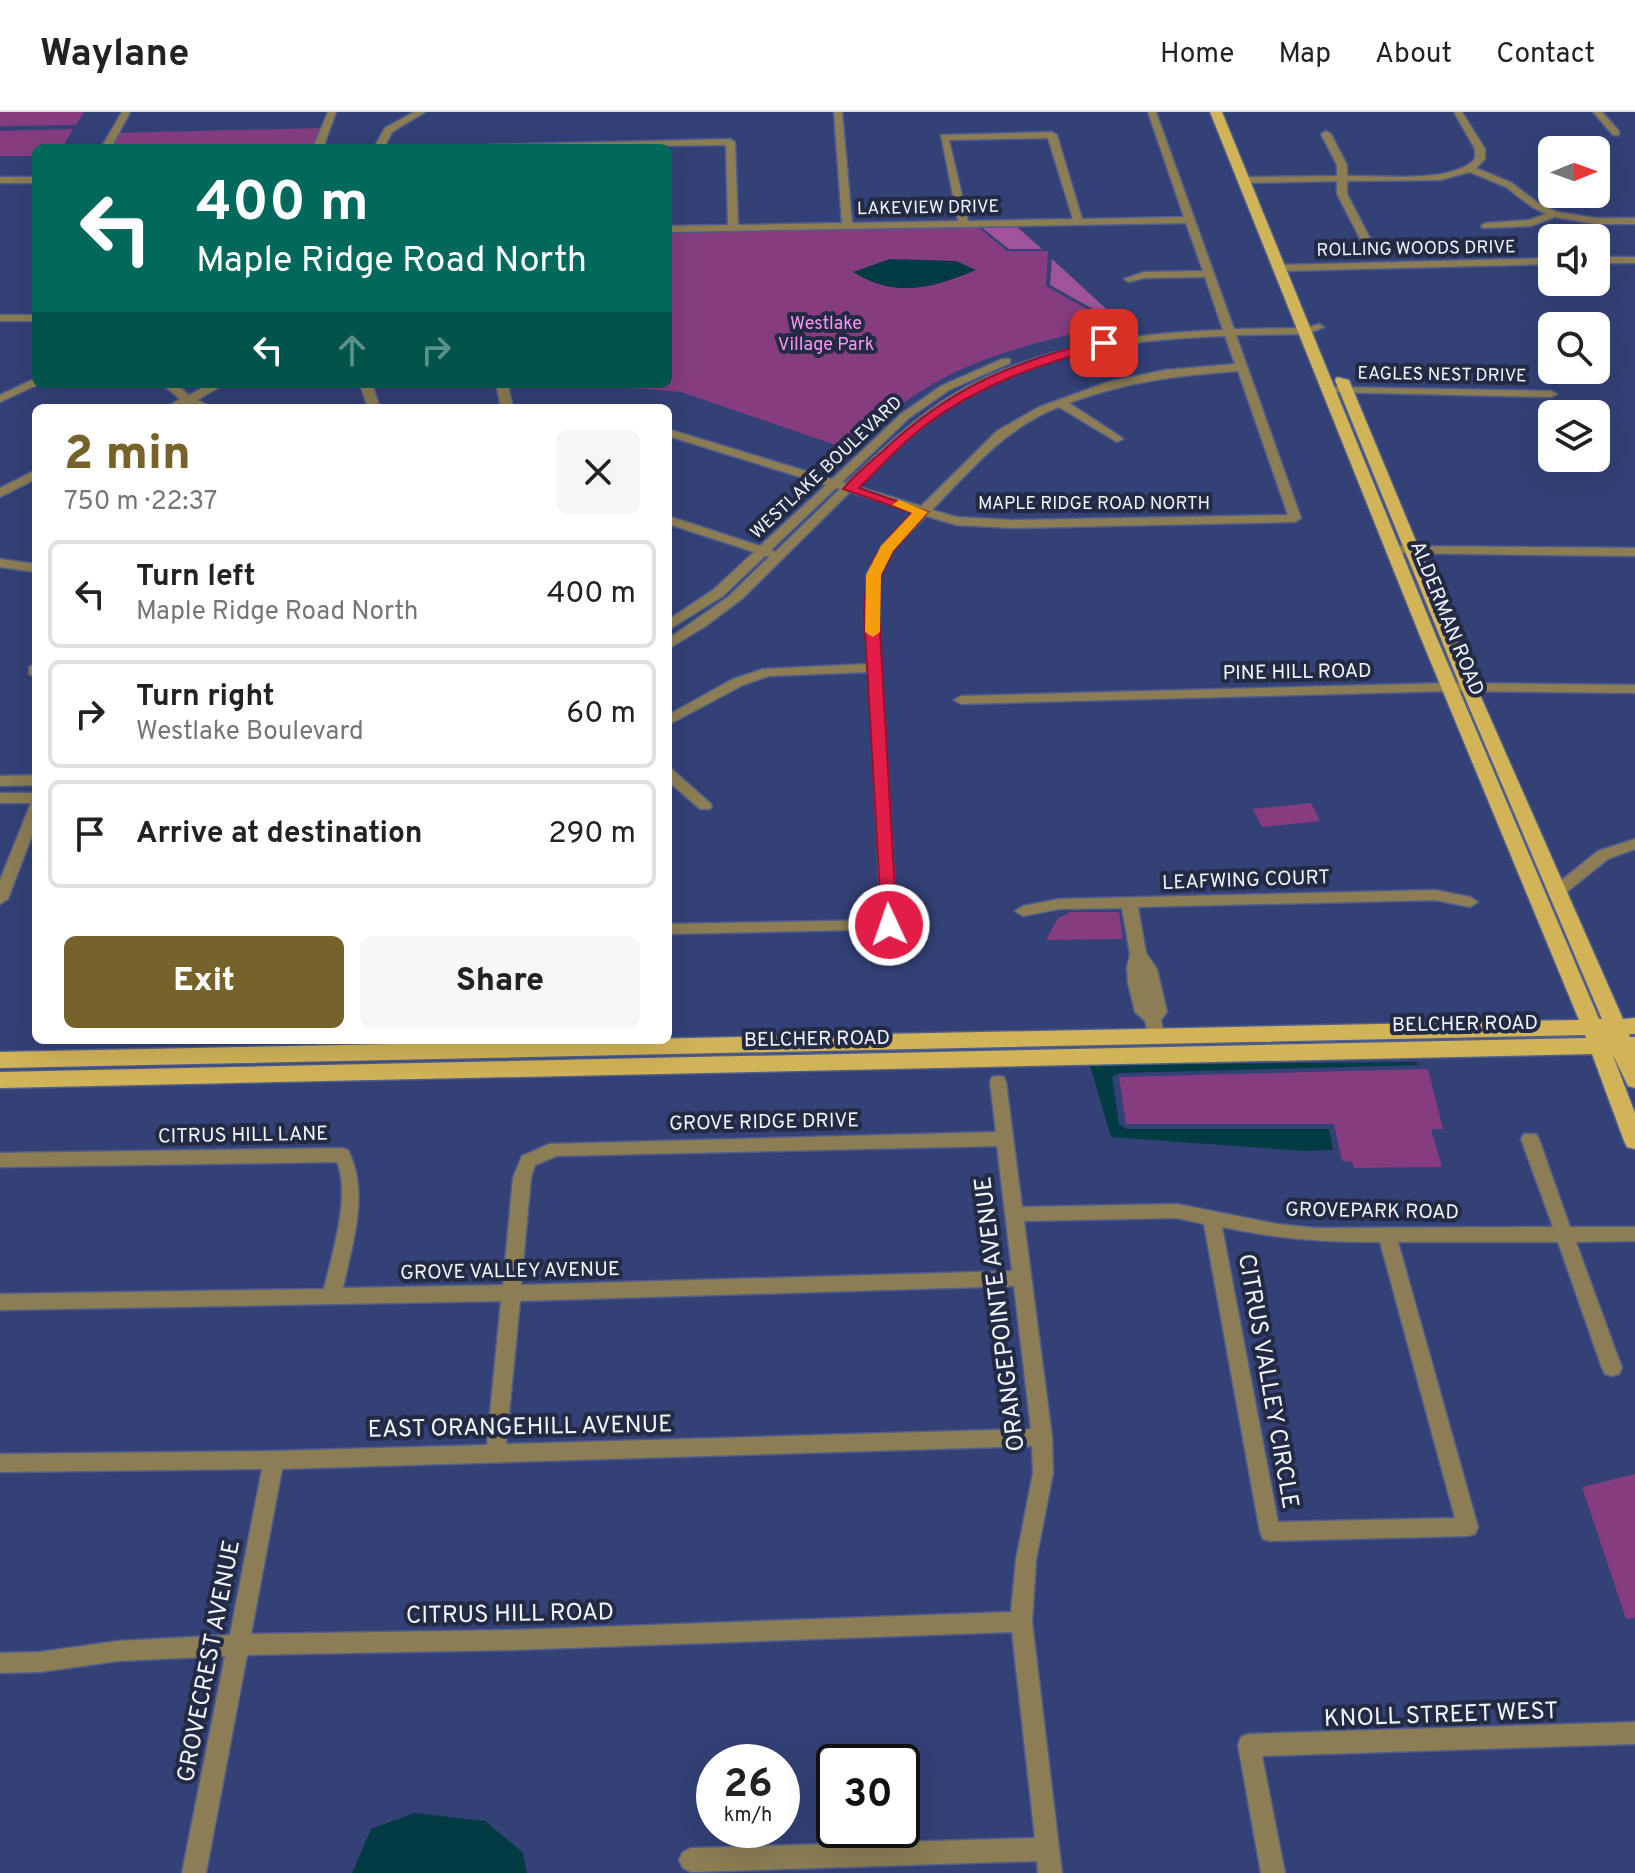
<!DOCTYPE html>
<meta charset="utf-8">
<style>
body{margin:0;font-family:Overpass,sans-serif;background:#f6f6f6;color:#222;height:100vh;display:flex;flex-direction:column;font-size:30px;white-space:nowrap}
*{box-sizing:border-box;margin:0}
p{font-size:26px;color:#767676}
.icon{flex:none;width:44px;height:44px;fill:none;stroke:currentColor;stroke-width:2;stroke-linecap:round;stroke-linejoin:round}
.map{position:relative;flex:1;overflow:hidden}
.panel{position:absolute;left:32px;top:292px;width:640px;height:640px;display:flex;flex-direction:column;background:#fff;border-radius:12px;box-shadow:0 8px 32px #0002}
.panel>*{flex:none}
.guide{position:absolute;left:32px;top:32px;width:640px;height:244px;border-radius:12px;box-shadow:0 8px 32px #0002;background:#00695c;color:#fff;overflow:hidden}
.needle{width:52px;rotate:89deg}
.tools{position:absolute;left:1538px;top:24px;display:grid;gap:16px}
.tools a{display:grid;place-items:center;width:72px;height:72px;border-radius:12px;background:#fff;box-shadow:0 8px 32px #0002;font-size:40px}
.speed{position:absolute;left:696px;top:1632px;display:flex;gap:16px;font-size:40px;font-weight:700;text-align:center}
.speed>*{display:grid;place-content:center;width:104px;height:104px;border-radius:50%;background:#fff;box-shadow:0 8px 32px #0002;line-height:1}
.speed small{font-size:20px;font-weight:400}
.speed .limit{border:4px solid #111;border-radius:12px;background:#fff;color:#111}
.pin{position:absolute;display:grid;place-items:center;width:68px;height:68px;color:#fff;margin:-34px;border-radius:16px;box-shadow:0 4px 12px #0006}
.me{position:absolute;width:88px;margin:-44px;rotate:357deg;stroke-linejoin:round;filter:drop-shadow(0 0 6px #0008)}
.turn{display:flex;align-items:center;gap:28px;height:168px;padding:0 32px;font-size:36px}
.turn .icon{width:104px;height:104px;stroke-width:2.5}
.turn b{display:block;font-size:56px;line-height:68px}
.lanes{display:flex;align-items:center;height:76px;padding:0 32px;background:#0003;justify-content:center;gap:40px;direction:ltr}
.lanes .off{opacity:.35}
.round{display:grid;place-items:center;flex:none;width:84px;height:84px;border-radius:12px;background:#f6f6f6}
.headline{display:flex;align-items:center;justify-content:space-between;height:136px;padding:0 32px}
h1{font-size:48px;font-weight:800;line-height:60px;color:#75632a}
.button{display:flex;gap:16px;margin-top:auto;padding:16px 32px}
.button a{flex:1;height:92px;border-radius:12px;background:#75632a;color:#fff;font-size:32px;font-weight:800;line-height:92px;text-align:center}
.button a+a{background:#f6f6f6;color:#222}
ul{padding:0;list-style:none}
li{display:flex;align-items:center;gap:24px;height:108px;margin:0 16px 12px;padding:0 16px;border:4px solid #e0e0e0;border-radius:12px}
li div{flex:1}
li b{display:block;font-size:30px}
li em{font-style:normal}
header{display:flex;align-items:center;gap:48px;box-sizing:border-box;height:112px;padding:0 40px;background:#fff;border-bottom:2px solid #e0e0e0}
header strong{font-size:38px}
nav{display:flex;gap:44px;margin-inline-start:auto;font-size:28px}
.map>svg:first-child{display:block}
.green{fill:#863d80}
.forest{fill:#a05399}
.water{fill:#033b43}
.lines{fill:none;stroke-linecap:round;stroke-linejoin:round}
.minor-casing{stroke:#515e8c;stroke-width:3}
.major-casing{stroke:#515e8c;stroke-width:3}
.minor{fill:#8c7d54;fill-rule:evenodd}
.major{fill:#d1b358;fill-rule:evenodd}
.route{fill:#e11d48;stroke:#92132f;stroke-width:2}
.slow{fill:#f59e0b}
.labels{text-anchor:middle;stroke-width:8;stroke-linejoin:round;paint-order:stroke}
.far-street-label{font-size:18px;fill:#f1f4fa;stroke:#232a43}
.far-park-label{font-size:18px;fill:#fb96f1;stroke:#232a43}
.street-label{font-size:20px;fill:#f1f4fa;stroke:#232a43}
.near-street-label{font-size:24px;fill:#f1f4fa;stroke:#232a43}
</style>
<header>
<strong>Waylane</strong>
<nav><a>Home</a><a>Map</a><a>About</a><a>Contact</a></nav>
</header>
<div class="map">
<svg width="1635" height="1761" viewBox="0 0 1635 1761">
<rect width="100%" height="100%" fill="#334177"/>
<!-- green -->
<path class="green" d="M0 0H84L76 13 0 14Z
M323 16 316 36H106L115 21Z
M73 17 62 36H36V44H0V19Z
M978 115 1007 139H1048L1046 174 1099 204 1134 208C1060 225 978 240 915 283 891 298 871 320 850 338L681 280 578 272H668V120Z
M1311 691 1320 709 1262 715 1253 697Z
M1071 800H1119L1123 827 1046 828 1058 806Z
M1428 957 1443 1017H1431L1442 1055 1354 1056 1352 1050 1342 1049 1334 1012H1126L1119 965Z
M1635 1362V1506L1626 1507 1582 1375Z"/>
<!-- forest -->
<path class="forest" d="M1016 114 1042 137H1009L981 115Z
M1052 147 1114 204 1102 202 1050 173Z"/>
<!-- water -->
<path class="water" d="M890 147 956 149 976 158C932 176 897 187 853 160Z
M1417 950 1418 953 1119 961 1112 965 1119 1012 1127 1017H1329L1333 1038 1305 1039 1111 1025 1090 953Z
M414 1701 485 1709 523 1741 527 1761H352L371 1717Z"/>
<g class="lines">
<defs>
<path id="minor" d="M122 0H130L111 36H101Z
M328 0H336L323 36H313Z
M414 0H425L392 20 384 36H374L385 16Z
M834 0H842L852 111 958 109 941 23 1052 20 1057 23 1082 107 1184 105 1148 0H1156L1234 217 1306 216 1319 212 1324 215 1307 222 1236 223 1301 406 1295 410 1012 416 956 413 926 404 891 439 879 463 878 501 897 813 894 817 668 822V812L881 808 869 560 769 564 743 573 668 613V603L733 567 763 557 868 552 867 463 882 434 915 400 850 380 743 486 706 514 668 537V527L728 485 770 444H765L723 484 668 518V508L713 478 754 440 668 412V404L760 434 826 373 668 324V317L832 367 901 302 941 274 1002 247H1010V251L949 278 909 306 842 370 846 371C881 338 917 303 959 279 1039 234 1133 221 1223 218L1205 165 1144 166 1129 170 1124 167 1144 160 1203 159 1186 111 668 120V114L728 113 726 33 480 36 485 33 730 27 735 30 738 113 842 111ZM1048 26 1073 107 968 109 949 28ZM1225 224 1235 252 1165 258 1108 270 1039 295 997 319 921 394 856 374C890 342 925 309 965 285 1043 238 1137 227 1225 224ZM1238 259 1288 403 1012 408 957 405 932 398C971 358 1006 315 1059 295L1117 330 1123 327 1121 325 1069 291C1130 269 1174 264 1238 259ZM836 376 840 377 775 440 771 438Z
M1454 0H1462L1485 37V47L1476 56 1512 71 1538 91 1557 100 1596 106H1635V112H1596L1555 105 1531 114 1483 116 1481 114 1486 111 1529 108 1546 102 1532 95 1506 75 1470 60 1440 68 1347 69V82L1373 132 1368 135 1363 132 1337 82V69L1244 71 1239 68 1244 65 1337 64V53L1321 22 1326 19 1331 22 1347 53V64C1380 63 1452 72 1475 47V37Z
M1593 0H1602L1619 19V23H1613Z
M0 65H36V71H0Z
M1596 145H1635V151H1596Z
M1552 146V152L1281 159 1276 156 1281 153Z
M0 203H36V209H0Z
M36 266V272H39L0 290V283Z
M162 272H175L189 283 210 272H225L197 288 214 296H198L188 292 180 296H165L180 287Z
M360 272H372L380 296H368Z
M496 272H508L513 296H501Z
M1333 275 1551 279 1557 282 1551 285 1329 280 1327 278Z
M36 358V367L0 385V376Z
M1394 434 1635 436V444L1390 441V435Z
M0 447 36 452V460L0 455Z
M36 551V566L29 562V555Z
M1450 571 1635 573V581L1450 579 961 592 954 588 961 584Z
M668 656 673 658 710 691 712 694 710 697H700L668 669Z
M36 663V673L0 674V664Z
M0 681H36V713L8 787 0 792V768L31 691H0Z
M1635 727V737L1608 747 1563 783H1553L1550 779 1553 775 1598 739Z
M1435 778 1470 785 1478 790 1470 795 1435 788 1138 795 1146 841 1157 857 1167 900 1161 908 1164 923 1162 927H1150L1145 909 1135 900 1128 871 1127 856 1130 842 1122 796 1059 797 1023 804 1015 799 1023 794 1059 787Z
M998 964 1004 965 1006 970 1022 1095 1177 1092 1277 1112 1316 1116 1553 1115 1521 1027 1524 1022H1536L1539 1027 1570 1115H1635V1129L1576 1130 1622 1256 1619 1262 1612 1264 1605 1262 1602 1256 1558 1130H1398L1478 1415 1475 1422 1468 1424 1270 1429 1263 1427 1260 1420 1204 1112 1177 1106 1024 1109 1052 1325 1053 1361 1036 1448 1032 1510 1062 1761H1038L1037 1749 691 1760 683 1756 679 1748 683 1740 691 1736 1035 1726 1012 1520 511 1538 247 1543 206 1761H182L225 1544 118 1549 40 1560 0 1561V1541L40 1540 118 1529 230 1523 262 1357 0 1360V1342L274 1339 487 1333 501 1189 0 1198V1182L324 1177C332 1142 351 1084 337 1050L0 1055V1041L342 1036 348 1038C370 1081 352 1132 343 1176L503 1173 513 1066 522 1044 549 1032 996 1020 990 970 992 965ZM997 1034 1012 1159 521 1173 531 1066 535 1053 557 1044ZM1222 1115C1280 1127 1322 1130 1380 1130L1455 1406 1278 1410ZM1014 1174 1031 1317 506 1332 520 1189ZM1032 1334 1033 1361 1016 1448 1011 1500 511 1518 251 1522 282 1357Z
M1635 1610V1632L1262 1644 1285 1761H1261L1238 1633 1241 1625 1249 1622Z"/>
<path id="major" d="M1210 0H1222L1436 524 1599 907H1602L1461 576 1335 268 1337 265 1349 268 1477 576 1623 907 1635 906V922H1629L1630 925H1635V976L1628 974 1612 941 1635 1001V1037L1627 1035 1624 1029 1592 942 0 976V960L1586 926 1585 923 0 956V940L1579 908 1420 524Z"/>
</defs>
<!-- minor casing -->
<use href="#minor" class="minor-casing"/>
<!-- major casing -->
<use href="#major" class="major-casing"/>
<!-- minor -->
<use href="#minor" class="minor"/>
<!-- major -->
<use href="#major" class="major"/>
</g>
<!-- route -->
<path class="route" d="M1104 227 1110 231 1108 234C1043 251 982 271 927 312 902 330 881 355 859 376L928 400 893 439 881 463 879 501 897 813 889 819 882 817 864 501C867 446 876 440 912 401L843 377C854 363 869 351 883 339 952 274 1013 250 1104 227Z"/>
<!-- slow -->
<path class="slow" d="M899 388 928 400 893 439 881 463 880 520 873 525 865 520 866 463 881 434 912 401 892 393Z"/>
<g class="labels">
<!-- far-street labels -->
<g class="far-street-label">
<text transform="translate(928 95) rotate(-1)" y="6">LAKEVIEW DRIVE</text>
<text transform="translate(1416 136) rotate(-1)" y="6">ROLLING WOODS DRIVE</text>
<text transform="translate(1442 262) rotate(1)" y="6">EAGLES NEST DRIVE</text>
<text transform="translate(826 355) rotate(-43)" y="6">WESTLAKE BOULEVARD</text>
<text x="1094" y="397">MAPLE RIDGE ROAD NORTH</text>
</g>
<!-- far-park labels -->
<g class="far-park-label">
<text x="826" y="217">Westlake<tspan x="826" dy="21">Village Park</tspan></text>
</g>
<!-- street labels -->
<g class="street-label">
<text transform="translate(1448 506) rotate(68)" y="7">ALDERMAN ROAD</text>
<text transform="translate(1297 559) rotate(-1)" y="7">PINE HILL ROAD</text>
<text transform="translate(1246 767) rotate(-2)" y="7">LEAFWING COURT</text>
<text transform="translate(1465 911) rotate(-1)" y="7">BELCHER ROAD</text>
<text transform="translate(817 926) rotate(-1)" y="7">BELCHER ROAD</text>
<text transform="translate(764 1009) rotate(-1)" y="7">GROVE RIDGE DRIVE</text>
<text transform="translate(243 1022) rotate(-1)" y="7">CITRUS HILL LANE</text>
<text transform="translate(1372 1098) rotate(1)" y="7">GROVEPARK ROAD</text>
<text transform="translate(510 1158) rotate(-1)" y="7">GROVE VALLEY AVENUE</text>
</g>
<!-- near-street labels -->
<g class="near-street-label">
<text transform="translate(999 1202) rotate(-97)" y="8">ORANGEPOINTE AVENUE</text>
<text transform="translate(1269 1269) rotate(80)" y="8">CITRUS VALLEY CIRCLE</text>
<text transform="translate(520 1314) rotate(-1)" y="8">EAST ORANGEHILL AVENUE</text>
<text transform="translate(510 1501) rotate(-1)" y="8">CITRUS HILL ROAD</text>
<text transform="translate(208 1549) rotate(-79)" y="8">GROVECREST AVENUE</text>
<text transform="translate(1441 1602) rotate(-2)" y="8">KNOLL STREET WEST</text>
</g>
</g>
</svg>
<div class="tools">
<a><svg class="needle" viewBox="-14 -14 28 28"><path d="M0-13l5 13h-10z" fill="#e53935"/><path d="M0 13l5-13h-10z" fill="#767676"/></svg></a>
<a><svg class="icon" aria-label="sound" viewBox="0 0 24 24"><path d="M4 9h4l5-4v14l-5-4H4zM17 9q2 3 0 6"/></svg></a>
<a><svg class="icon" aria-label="search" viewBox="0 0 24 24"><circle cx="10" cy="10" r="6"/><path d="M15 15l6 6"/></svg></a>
<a><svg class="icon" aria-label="layers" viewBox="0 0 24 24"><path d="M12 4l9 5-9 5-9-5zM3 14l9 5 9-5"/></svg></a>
</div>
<div class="speed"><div>26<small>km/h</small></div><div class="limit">30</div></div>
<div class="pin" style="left:1104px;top:231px;background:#d93025"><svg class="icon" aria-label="arrive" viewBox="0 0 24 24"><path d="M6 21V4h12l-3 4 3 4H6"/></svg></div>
<svg class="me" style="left:889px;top:813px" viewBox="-20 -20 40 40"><circle r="17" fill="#e11d48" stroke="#fff" stroke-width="3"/><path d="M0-11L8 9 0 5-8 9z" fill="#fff"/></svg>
<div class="guide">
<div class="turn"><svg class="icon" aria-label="left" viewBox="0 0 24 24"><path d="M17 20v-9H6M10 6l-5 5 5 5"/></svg><div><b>400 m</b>Maple Ridge Road North</div></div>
<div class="lanes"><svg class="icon" aria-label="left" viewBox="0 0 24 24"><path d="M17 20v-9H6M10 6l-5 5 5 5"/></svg><svg class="icon off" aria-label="ahead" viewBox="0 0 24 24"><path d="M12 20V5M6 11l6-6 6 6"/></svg><svg class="icon off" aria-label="right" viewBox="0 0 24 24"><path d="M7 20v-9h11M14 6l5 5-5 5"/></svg></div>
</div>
<section class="panel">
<div class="headline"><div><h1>2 min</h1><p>750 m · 22:37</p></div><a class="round"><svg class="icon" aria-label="close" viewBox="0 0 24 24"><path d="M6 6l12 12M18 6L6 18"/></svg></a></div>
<ul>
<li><svg class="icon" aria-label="left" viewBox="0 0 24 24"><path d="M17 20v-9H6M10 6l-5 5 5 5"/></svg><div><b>Turn left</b><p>Maple Ridge Road North</p></div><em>400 m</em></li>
<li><svg class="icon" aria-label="right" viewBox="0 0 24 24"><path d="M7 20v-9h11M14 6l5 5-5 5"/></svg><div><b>Turn right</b><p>Westlake Boulevard</p></div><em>60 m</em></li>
<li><svg class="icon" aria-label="arrive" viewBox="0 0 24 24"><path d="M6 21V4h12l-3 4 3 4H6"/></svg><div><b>Arrive at destination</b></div><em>290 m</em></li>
</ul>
<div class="button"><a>Exit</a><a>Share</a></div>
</section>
</div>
